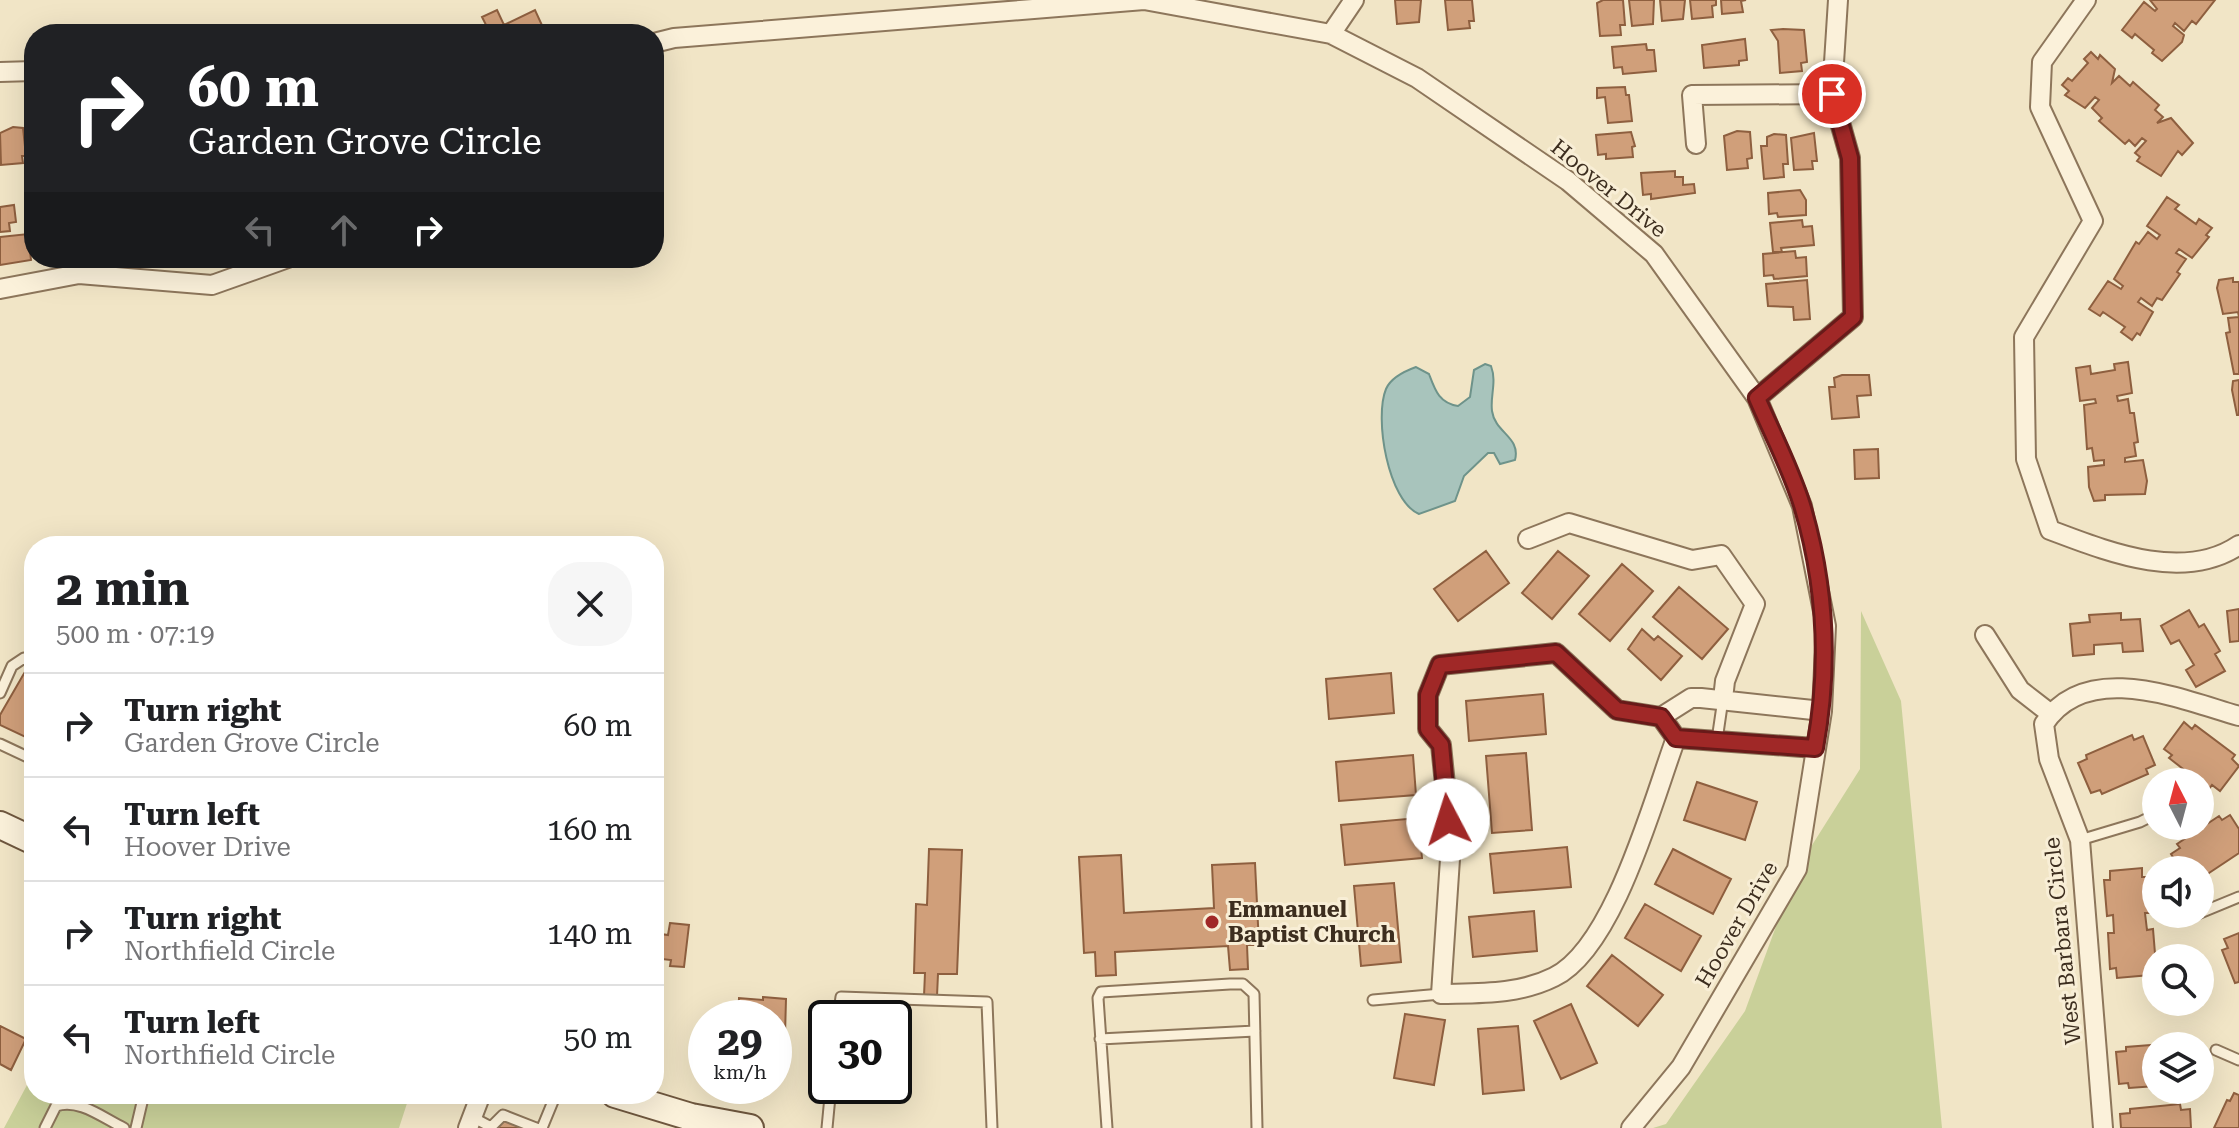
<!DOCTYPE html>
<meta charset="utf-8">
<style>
body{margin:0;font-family:"Roboto Serif",serif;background:#f6f6f6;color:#202124;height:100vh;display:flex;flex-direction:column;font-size:30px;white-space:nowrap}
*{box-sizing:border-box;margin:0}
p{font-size:26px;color:#757577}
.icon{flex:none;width:44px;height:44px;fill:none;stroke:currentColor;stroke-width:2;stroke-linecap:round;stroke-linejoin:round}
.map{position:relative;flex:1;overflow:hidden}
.details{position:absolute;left:24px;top:536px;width:640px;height:568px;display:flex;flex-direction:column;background:#fff;border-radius:32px;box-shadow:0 8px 32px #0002}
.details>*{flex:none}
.hud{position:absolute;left:24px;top:24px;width:640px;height:244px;border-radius:32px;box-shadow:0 8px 32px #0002;background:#202124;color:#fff;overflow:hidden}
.needle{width:52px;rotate:354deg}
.buttons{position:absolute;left:2142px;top:768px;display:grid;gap:16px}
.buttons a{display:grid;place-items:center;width:72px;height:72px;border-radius:50%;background:#fff;box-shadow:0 8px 32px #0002;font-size:40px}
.speed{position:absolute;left:688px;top:1000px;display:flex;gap:16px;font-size:40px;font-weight:700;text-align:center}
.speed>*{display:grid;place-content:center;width:104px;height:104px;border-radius:50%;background:#fff;box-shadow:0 8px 32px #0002;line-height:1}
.speed small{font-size:20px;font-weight:400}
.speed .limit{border:4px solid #111;border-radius:12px;background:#fff;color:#111}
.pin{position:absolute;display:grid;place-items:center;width:68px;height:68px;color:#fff;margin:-34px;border:4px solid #fff;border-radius:50%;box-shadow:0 2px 8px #0007}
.me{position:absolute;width:88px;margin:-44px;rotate:355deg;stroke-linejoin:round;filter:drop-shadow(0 0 6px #0008)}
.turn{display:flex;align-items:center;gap:28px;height:168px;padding:0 32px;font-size:36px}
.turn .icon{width:104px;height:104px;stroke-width:2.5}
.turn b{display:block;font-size:56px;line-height:68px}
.lanes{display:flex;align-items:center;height:76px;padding:0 32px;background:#0003;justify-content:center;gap:40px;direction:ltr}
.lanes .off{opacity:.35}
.round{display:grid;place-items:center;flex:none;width:84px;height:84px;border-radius:32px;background:#f6f6f6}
.head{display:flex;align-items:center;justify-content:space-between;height:136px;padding:0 32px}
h1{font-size:48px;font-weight:700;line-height:60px}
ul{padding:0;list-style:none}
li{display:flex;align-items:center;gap:24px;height:104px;padding:0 32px;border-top:2px solid #e0e0e0}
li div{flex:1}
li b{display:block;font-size:30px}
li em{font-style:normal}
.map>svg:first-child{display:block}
.green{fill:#c9d099}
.water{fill:#a8c4bc;stroke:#6e938a;stroke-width:2}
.building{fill:#d09f7a;stroke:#8e5f3f;stroke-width:2}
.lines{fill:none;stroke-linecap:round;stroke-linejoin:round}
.lane-casing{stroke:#8d765b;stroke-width:13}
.street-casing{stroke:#8d765b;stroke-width:22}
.secondary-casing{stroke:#6f573e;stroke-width:30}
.lane{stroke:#fbf1da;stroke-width:9}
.street{stroke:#fbf1da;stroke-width:18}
.secondary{stroke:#fbf1da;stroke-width:26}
.route-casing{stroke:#681a19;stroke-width:20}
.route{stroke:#a02827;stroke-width:14}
.poi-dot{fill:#a02827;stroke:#f8eed6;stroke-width:3}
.labels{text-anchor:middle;stroke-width:6;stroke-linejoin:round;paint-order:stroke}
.street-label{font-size:22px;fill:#3d2e1f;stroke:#f8eed6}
.poi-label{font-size:22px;font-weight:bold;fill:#3d2e1f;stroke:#f8eed6;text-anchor:start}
</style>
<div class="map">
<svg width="2239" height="1128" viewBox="0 0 2239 1128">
<rect width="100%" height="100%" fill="#f1e5c6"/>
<!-- green -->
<path class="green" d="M1861 611 1901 701 1942 1128H1653L1666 1124 1745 1011 1797 869 1860 769Z
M34 1072V1094H410L399 1128H4Z"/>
<!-- water -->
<path class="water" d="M1485 364 1491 366C1497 382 1490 396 1492 411 1495 433 1521 437 1515 460L1500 464 1494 453H1488L1464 476 1455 501 1419 514C1388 501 1374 418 1386 389 1391 377 1405 371 1416 367L1429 374C1435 390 1439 403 1458 406L1470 397 1474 370Z"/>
<!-- building -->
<path class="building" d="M1395 0H1421L1419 22 1397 24Z
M1445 0H1472L1474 21H1469L1470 28 1448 30Z
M1603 0H1623L1625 25H1620L1621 35 1600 36 1597 3Z
M1629 0H1654L1653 24 1632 26Z
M1660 0H1685L1683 19 1662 21Z
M1690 0H1716V5L1712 6 1713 17 1692 19Z
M1721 0H1746L1741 1 1743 12 1722 14Z
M2150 0H2215L2196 24 2192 21 2184 31 2175 23 2173 26 2184 35 2182 42 2162 61 2152 53 2154 50 2135 34 2132 38 2122 30 2144 2 2155 11 2157 9Z
M497 10 504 25 535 10 546 34H500L498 29 490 33 482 17Z
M1783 29 1804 30 1807 62 1801 63 1802 71 1780 73 1778 41 1771 30Z
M1745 39 1747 60 1739 61V65L1704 68 1702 45Z
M1646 44 1647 50H1654L1656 71 1623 74 1622 67 1614 68 1612 47Z
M2091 52 2098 59 2100 55 2115 69 2112 83 2119 76 2130 86 2133 82 2159 105 2155 110 2163 117 2157 123 2171 118 2193 143 2182 155 2178 151 2161 176 2137 161 2140 157 2135 153 2146 141 2142 138 2135 146 2129 140 2125 144 2099 121 2102 118 2092 108 2099 100 2095 97 2085 108 2065 95 2069 91 2062 85 2068 78 2072 81 2088 63 2084 59Z
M1625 87 1626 95H1629L1632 121 1608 123 1605 97 1597 98V88Z
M34 121V153L31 154 28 122Z
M13 127 23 128 26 156H22L23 163 1 165 0 133Z
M1737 131 1750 132 1752 158 1747 159 1748 168 1727 170 1724 136Z
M1631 132 1635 146 1632 147 1633 157 1606 159V154L1598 155 1596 135Z
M1814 133 1817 161H1812L1813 169 1794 170 1791 138Z
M1774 134 1786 135 1788 164H1783L1784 177 1764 179 1761 146H1767V137Z
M1675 171V177H1683V185L1694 184 1695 193 1651 199V194L1643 195 1641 173Z
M1800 190 1806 200V215L1778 217 1777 213 1769 214 1768 193Z
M2167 197 2179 205 2175 209 2196 224 2199 219 2212 228 2206 235 2209 237 2192 258 2179 249 2176 253 2186 259 2177 272 2180 274 2162 300 2157 298 2152 306 2141 298 2138 302 2153 312 2140 335 2137 333 2132 340 2121 332 2125 327 2103 312 2100 316 2089 309 2108 281 2121 289 2123 286 2114 279 2136 242 2139 244 2148 232 2157 239 2160 235 2147 226Z
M14 205 16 222 9 223 10 231 0 232V207Z
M1802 220 1803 227 1812 226 1814 245 1781 248 1782 252H1773L1770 223Z
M28 234 31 260 0 265V237Z
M1795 251 1796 258 1806 257 1807 276 1774 279 1773 275 1764 276 1763 254Z
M2233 278V282H2239V374H2234L2226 333 2230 332 2228 318 2239 317 2238 312 2223 314 2217 288 2219 280Z
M1807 280 1810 319 1794 320 1793 307 1768 306 1766 284Z
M2128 362 2132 393 2117 396 2118 401 2128 399 2130 413H2134L2138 442 2134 443 2136 456 2125 458V462L2143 460 2147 481 2145 494 2105 495V500L2094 501 2089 487 2088 467 2104 465V460L2094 461 2092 448 2087 449 2084 405 2096 403 2095 399 2080 401 2076 368 2090 366 2091 374 2115 370 2114 364Z
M1842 375H1869L1871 395 1857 396 1859 417 1832 419 1829 387H1835L1834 378Z
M2239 380V415H2237L2232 390 2233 381Z
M1878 449 1879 478 1855 479 1854 450Z
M1486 551 1509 583 1458 621 1434 589Z
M1558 551 1589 576 1552 619 1522 593Z
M1622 564 1653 591 1610 641 1579 614Z
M1679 587 1728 629 1702 659 1653 617Z
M2239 609V641L2230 642 2227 611Z
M2189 610 2199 627 2204 624 2220 651 2215 654 2225 671 2196 687 2186 670 2194 665 2179 640 2171 644 2161 626Z
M2121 613V620L2140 619 2143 651 2123 652 2122 643 2094 645V654L2073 656 2070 624 2090 622 2089 615Z
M1642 629 1654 640 1658 636 1682 656 1661 680 1628 649Z
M26 670 34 674V741L0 725V715Z
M1391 673 1394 713 1329 719 1326 679Z
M1543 694 1546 734 1469 741 1466 701Z
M2184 722 2192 729 2195 725 2235 755 2232 759 2239 766 2220 791 2212 785 2209 789 2169 758 2172 755 2164 749Z
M2132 735 2134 740 2143 736 2155 765 2146 769 2148 774 2102 794 2100 790 2091 793 2078 763 2087 759 2086 755Z
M1526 753 1532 830 1492 833 1486 756Z
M1413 755 1416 795 1339 801 1336 762Z
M1697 782 1757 802 1745 840 1684 820Z
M2230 815 2239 829V853L2200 879V870H2181L2171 854 2180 848 2177 844 2219 816 2222 820Z
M1418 818 1422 858 1345 865 1341 825Z
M1567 847 1571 887 1494 893 1490 854Z
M929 849 962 850 957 974H938L937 996H924L925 973H914L916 904 927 905Z
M1673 849 1731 879 1713 914 1655 884Z
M1121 855 1124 913 1214 908 1212 865 1255 863 1259 945H1247L1248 969 1230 970 1228 946 1115 952 1116 975 1096 976 1095 952 1084 953 1079 857Z
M2142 868V877H2149L2151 913H2145L2147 930 2153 929 2156 966H2149L2150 975 2117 978 2116 968 2110 969 2108 933H2114L2113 915 2107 916 2104 880H2110V871Z
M1394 883 1401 962 1361 966 1354 886Z
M1645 904 1701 936 1681 971 1625 938Z
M1534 911 1537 951 1473 957 1469 917Z
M670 923 689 925 684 967 670 966 671 960 654 958V933L668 935Z
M2239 933V982L2235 983 2222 950 2228 948 2224 939Z
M1612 955 1663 995 1638 1026 1587 986Z
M763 997 786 999 785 1035 774 1034V1018H738L739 998 763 1000Z
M1571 1004 1597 1063 1561 1079 1534 1021Z
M1405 1014 1445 1020 1434 1085 1394 1078Z
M0 1026 26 1039 11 1070 0 1064Z
M1518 1026 1524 1090 1483 1094 1478 1029Z
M2176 1043V1046H2156V1086L2129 1088 2128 1083 2119 1084 2116 1052 2126 1051V1047Z
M2234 1093 2239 1095V1128H2214L2227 1100 2230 1101Z
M2180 1104 2181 1110 2190 1109 2191 1128H2121L2120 1114 2130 1113V1109Z
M502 1116 524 1128H495Z"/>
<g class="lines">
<defs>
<path id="lane" d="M0 693 12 666 24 658 34 663
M1717 740 1723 699
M0 744 34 760
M2080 840 2140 822 2156 814
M2200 913 2239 897
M2182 920 2197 914
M1373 1000 1441 994
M838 1018 841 997 987 1002 992 1128
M1100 1039 1255 1031
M2216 1050 2239 1060
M472 1117 491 1127 503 1115 536 1128
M45 1128 56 1106C79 1098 103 1118 124 1128
M136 1128 144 1094
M542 1128 556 1094
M827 1128 831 1086
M1107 1128 1098 998 1101 992 1230 984H1243L1254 994 1257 1128"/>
<path id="street" d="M2086 0 2042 62 2040 107 2093 221 2024 337 2026 459 2050 530C2106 551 2183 583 2239 545
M1331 34 1354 0
M654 43 674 38 1144 0 1331 34 1417 78 1568 181 1654 254 1757 398 1802 506 1826 626 1822 711 1797 869 1681 1067 1631 1128
M0 72 34 71
M1696 144 1692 95 1832 94
M0 289 79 274 212 285 288 258
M1757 398 1853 317 1850 158 1832 94 1838 0
M1528 539 1569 523 1692 560 1721 555 1755 604 1725 681 1723 699
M1985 635 2020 690 2051 714
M1661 717 1691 698H1701L1822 711
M1676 738 1661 717 1617 710 1556 653 1440 665 1428 695V729L1441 745 1451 844 1441 994C1479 993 1518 995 1554 977 1614 948 1653 800 1676 738L1815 748
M468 1128 481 1094
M2103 1128 2080 840 2049 759 2044 724C2086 659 2180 699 2239 716"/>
<path id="secondary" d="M0 825 34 841
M615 1094 691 1117 750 1128"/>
</defs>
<!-- lane casing -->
<use href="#lane" class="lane-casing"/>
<!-- street casing -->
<use href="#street" class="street-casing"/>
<!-- secondary casing -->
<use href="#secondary" class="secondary-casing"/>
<!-- lane -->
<use href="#lane" class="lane"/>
<!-- street -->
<use href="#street" class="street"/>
<!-- secondary -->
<use href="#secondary" class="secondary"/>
</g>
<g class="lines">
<defs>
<path id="route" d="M1448 820 1441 745 1428 729V695L1440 665 1556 653 1617 710 1661 717 1676 738 1815 748C1830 666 1826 585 1802 505 1791 469 1772 433 1757 398L1853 317 1850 158 1832 94"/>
</defs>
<!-- route casing -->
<use href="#route" class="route-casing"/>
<!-- route -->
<use href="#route" class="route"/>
</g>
<!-- markers -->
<circle class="poi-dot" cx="1212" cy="922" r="8"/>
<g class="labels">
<!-- street labels -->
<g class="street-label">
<text transform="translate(1609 188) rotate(39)" y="8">Hoover Drive</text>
<text transform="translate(1736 924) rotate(-60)" y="8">Hoover Drive</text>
<text transform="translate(2062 941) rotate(-96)" y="8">West Barbara Circle</text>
</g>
<!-- poi labels -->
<g class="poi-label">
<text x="1228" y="917">Emmanuel<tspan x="1228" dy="25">Baptist Church</tspan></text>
</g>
</g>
</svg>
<div class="buttons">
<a><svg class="needle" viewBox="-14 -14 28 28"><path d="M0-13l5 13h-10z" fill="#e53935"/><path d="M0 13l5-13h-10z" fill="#757577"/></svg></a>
<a><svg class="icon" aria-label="sound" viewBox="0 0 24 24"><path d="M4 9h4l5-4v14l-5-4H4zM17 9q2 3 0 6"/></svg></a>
<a><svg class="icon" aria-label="search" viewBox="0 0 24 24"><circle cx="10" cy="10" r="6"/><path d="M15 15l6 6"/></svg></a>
<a><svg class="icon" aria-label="layers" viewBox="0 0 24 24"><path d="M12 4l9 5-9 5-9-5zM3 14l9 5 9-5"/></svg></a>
</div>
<div class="speed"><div>29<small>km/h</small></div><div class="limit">30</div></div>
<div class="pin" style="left:1832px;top:94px;background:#d93025"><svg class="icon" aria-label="arrive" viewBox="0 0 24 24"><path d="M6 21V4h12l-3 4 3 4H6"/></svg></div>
<svg class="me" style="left:1448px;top:820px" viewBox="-20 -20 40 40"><circle r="19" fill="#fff"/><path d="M0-13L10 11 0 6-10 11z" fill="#a02827"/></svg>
<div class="hud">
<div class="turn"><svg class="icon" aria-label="right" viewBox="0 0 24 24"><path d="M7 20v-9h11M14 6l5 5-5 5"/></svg><div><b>60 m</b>Garden Grove Circle</div></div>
<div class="lanes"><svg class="icon off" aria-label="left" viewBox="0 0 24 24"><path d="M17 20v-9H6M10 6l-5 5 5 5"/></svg><svg class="icon off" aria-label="ahead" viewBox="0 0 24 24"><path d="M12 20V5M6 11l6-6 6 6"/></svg><svg class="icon" aria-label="right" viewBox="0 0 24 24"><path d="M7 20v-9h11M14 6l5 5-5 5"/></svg></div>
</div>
<section class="details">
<div class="head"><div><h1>2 min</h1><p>500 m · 07:19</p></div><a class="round"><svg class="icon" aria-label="close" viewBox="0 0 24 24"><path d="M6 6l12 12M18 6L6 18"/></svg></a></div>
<ul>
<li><svg class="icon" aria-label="right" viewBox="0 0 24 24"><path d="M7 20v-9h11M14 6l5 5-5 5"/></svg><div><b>Turn right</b><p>Garden Grove Circle</p></div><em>60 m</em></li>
<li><svg class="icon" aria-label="left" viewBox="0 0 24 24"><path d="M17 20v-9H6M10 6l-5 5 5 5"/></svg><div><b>Turn left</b><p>Hoover Drive</p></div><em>160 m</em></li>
<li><svg class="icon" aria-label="right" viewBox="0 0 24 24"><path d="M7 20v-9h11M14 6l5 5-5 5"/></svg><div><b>Turn right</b><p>Northfield Circle</p></div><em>140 m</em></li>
<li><svg class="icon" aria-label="left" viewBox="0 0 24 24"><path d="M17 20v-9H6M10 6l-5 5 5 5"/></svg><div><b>Turn left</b><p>Northfield Circle</p></div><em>50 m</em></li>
</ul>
</section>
</div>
